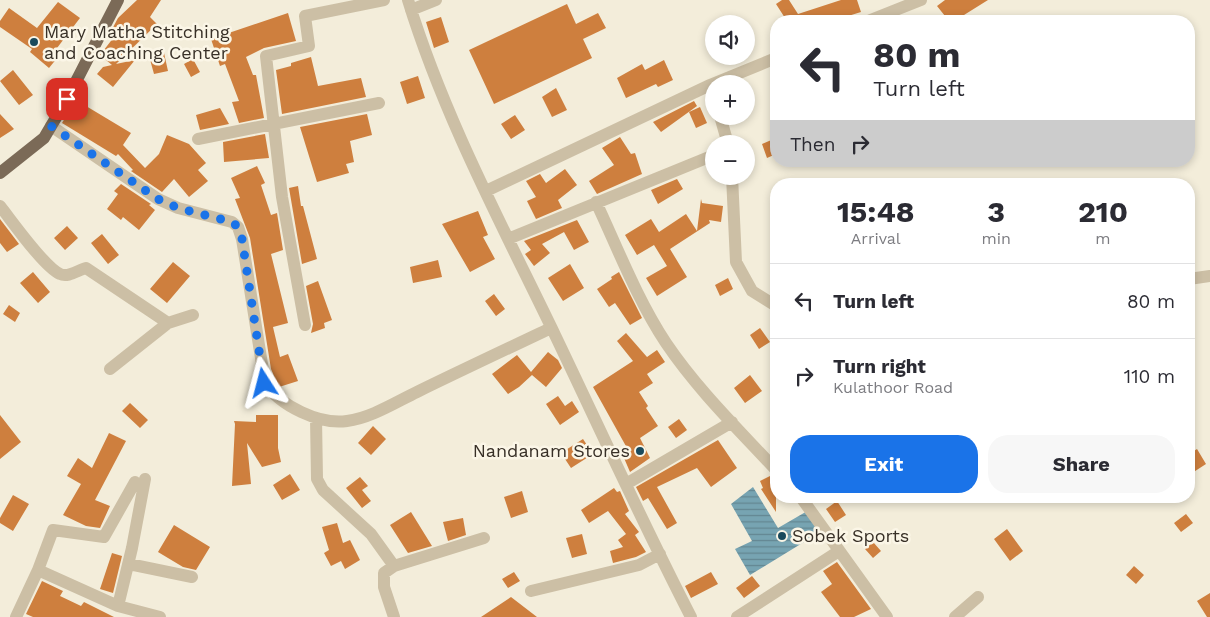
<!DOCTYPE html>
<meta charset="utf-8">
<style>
body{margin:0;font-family:"Work Sans",sans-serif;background:#f7f7f7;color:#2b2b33;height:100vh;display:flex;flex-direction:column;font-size:19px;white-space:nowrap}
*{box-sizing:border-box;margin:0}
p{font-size:16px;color:#7c7c81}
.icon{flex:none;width:28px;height:28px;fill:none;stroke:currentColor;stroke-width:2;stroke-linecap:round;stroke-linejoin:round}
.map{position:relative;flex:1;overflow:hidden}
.sheet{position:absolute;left:770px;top:178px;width:425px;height:325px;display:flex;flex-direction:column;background:#fff;border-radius:20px;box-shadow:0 2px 8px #0003}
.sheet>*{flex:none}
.banner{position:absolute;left:770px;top:15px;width:425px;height:152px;border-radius:20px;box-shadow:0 2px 8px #0003;background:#fff;color:#2b2b33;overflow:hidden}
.tools{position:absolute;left:705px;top:15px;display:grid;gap:10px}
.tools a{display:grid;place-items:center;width:50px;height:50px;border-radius:50%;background:#fff;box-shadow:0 2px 8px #0003;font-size:25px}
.pin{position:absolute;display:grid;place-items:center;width:42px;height:42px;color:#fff;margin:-21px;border-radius:10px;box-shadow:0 2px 8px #0006}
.me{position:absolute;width:55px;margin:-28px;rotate:351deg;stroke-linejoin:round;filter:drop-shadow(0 0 4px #0008)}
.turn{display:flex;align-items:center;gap:18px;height:105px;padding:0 20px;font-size:22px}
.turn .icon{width:65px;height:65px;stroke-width:2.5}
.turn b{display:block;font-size:35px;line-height:42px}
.then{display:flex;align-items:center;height:48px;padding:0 20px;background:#0003;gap:10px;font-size:19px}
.eta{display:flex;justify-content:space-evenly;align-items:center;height:85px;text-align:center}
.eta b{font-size:30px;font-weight:700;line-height:35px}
.cta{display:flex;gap:10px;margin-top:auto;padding:10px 20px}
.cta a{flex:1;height:58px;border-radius:20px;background:#1a73e8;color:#fff;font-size:20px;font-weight:700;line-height:58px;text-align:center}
.cta a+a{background:#f7f7f7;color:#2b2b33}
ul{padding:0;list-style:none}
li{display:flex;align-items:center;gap:15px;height:75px;padding:0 20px;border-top:1px solid #e1e1e2}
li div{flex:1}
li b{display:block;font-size:19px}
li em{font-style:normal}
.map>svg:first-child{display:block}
.water{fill:url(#water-rules)}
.building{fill:#ce7f3e}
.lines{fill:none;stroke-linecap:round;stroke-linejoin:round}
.minor{stroke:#ccbfa5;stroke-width:12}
.major{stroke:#7b6a57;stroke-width:12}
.route{stroke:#1a73e8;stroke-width:9;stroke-dasharray:0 16.2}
.poi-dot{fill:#1a4a5c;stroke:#fbf6e7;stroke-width:2}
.labels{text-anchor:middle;stroke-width:5;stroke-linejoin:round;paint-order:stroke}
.poi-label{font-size:18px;fill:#383027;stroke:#fbf6e7;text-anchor:start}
</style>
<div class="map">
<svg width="1210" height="617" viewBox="0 0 1210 617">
<defs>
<pattern id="water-rules" width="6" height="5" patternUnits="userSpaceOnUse" patternTransform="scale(1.25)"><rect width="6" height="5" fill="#77a4b2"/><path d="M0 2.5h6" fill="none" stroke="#638691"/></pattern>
</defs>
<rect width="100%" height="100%" fill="#f3edda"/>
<!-- water -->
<path class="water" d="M753 487 778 528 809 510 822 531 750 575 735 549 752 541 731 504Z"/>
<!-- building -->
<path class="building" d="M137 0H161L150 17 157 24 116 64 135 60 113 87 97 74 103 67 112 65 100 55 114 37 110 33 118 18Z
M782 0H789L798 14 841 0H857L861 12 832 21H782V19L785 18 776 4Z
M945 0H988L964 15 968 21H949L937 6Z
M58 2 80 18 57 48 62 52 49 68 30 52 32 49 0 27V21L9 8 37 28Z
M567 4 576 24 598 13 606 28 583 39 592 58 494 104 469 50Z
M288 13 296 41 264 48 246 57 253 75H256L264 118 239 123 232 102 239 101 225 64 220 66 211 39Z
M441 17 449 42 434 48 426 22Z
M164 53 168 71 154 74 149 56Z
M311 57 318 86 361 78 366 97 282 114 276 70 291 66V63Z
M193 59 200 72 191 77 184 64Z
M664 60 673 80 658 87 656 84 626 98 617 78 642 64 645 70Z
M13 70 33 95 19 105 0 81Z
M418 76 425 98 407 104 400 82Z
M556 88 567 110 552 117 542 97Z
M76 100 131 133 123 145 145 168 159 154 167 135 189 144 206 163 198 170 208 181 189 197 174 179 162 192 131 171 133 170 118 154 116 156 62 123Z
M694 101 697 106 661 132 653 122Z
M700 107 707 123 696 128 689 112Z
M220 108 229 124 200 130 196 115Z
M0 114 14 129 0 138Z
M367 114 372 135 350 141 354 162 346 164 349 173 317 182 300 127Z
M515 115 525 130 511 139 501 124Z
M265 134 269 158 224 162 223 142Z
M620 137 631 154 635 153 642 174 597 194 589 181 614 165 602 148Z
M776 138V154L767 158 762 144Z
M257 166 265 183 261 185 271 215 277 213 283 250 271 254 288 323 273 327 280 357 288 354 298 381 279 387 271 369 250 238 235 199 240 198 231 178Z
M565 169 577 185 558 200 562 208 536 219 527 201 536 197 526 181 540 174 546 183Z
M677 179 683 189 658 204 651 190Z
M121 184 151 204 149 205 155 210 139 230 123 217 121 220 107 209 118 194 114 191Z
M298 186 301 206H303L317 259 302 264 289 188Z
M701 199 702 203 723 206 721 222 709 220 710 223 670 249 687 277 657 296 646 278 667 266 654 245 637 255 625 235 651 219 659 232 686 214 697 231Z
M478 211 488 235 483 237 495 259 470 272 442 224Z
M0 219 19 244 7 252 0 243Z
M577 220 589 242 574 250 564 232 542 244 550 253 534 266 525 254 531 250 524 241Z
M67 226 78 238 65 250 54 238Z
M102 234 119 255 108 264 91 243Z
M438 260 442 277 413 283 410 267Z
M173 262 190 276 167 303 150 289Z
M570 264 584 288 563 301 548 278Z
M33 272 50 292 38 303 20 283Z
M619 272 642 318 630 325 615 303 609 307 597 289 612 279 611 277Z
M728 278 733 289 720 296 715 285Z
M318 281 332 320 324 323 325 328 311 333 313 324 306 286Z
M494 294 505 309 496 316 485 301Z
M9 305 20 313 15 322 3 314Z
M760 328 770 342 759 349 750 335Z
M626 333 647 357 657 350 665 362 647 374 653 383 639 392 648 406 646 408 658 426 640 438 650 458 630 472 621 451 627 448 593 387 633 361 617 341Z
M548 352 558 360 562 368 546 387 532 375 519 387 508 394 492 374 517 355 531 372Z
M750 375 762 391 745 403 734 388Z
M558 396 565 406 572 401 579 412 560 425 546 404Z
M130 403 148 420 140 428 122 411Z
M0 415 21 442 0 459Z
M256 415H278V448L281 462 262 467 247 443 251 484 232 486 235 424 234 421 256 422Z
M679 419 687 430 676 438 668 427Z
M373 426 386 439 371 455 358 443Z
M109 433 126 441 95 500 110 506 100 528 86 526 63 515 81 484 67 476 78 458 92 468Z
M583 439 593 454 571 468 561 453Z
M718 440 737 468 711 487 697 468 657 487 677 523 667 529 648 498 643 501 636 487Z
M1197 449 1206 464 1189 475V454Z
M290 474 300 490 282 500 273 485Z
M770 476 776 478V512L761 489 763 488 760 481Z
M360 477 368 486 362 490 371 501 362 508 346 488Z
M614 488 617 492 620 491 629 511 625 514 639 532 635 535 646 552 636 557 613 563 610 551 623 547 618 540 626 534 608 511 589 523 581 510Z
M522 491 528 512 511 518 504 497Z
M13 495 29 504 13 531 0 523V518Z
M837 501 846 515 835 522 826 509Z
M411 512 432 546 408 553 390 525Z
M1186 514 1193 523 1181 532 1174 523Z
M463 518 466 535 448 541 443 522Z
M337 523 343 543 350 540 360 560 345 569 341 561 331 566 324 553 329 550 322 527Z
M174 525 210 547 196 570 183 567 158 552Z
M1007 529 1023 551 1010 561 994 539Z
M582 534 587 554 572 558 566 538Z
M873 542 881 551 873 558 865 549Z
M112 553 122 556 113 593 100 589Z
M837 562 871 609 854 617H840L821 592 832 584 823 571Z
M1134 566 1144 575 1136 584 1126 575Z
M514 572 520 581 508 588 502 579Z
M711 572 718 584 691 598 685 586Z
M752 576 760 586 744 598 736 588Z
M42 581 63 591 60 596 81 606 84 602 114 617H33L26 614Z
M1210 593V617H1207L1197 601Z
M511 597 537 617H481Z"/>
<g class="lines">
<!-- minor -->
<path class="minor" d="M408 0C444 117 502 225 555 335 600 429 643 524 691 617
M411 10 436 0
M868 21 921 0
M720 116 728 144
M51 126 158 199 178 208 232 222 238 227 242 239 265 383C280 406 320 425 347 421 371 418 396 402 417 392 462 370 507 349 551 328
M198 139 379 103
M732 176 736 262 752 291 776 306
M486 191 710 85 776 58
M596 202C618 249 637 299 666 343 697 389 738 429 776 470
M0 206C12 221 44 267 60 274 68 278 78 270 86 268L168 323 193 315
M508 239 714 155
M1189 279 1210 276
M305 325 282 197 266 56 309 46 305 16 384 0
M110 369 168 323
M316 418 317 479 323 490 371 534 394 566
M626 484 732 422
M800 496 887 617
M129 564 192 577
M38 570 53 530 104 537 135 482
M531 591 639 565 660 554
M118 606 132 548 145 479
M16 617 38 570 118 606 160 617
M394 617 384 587V573L394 566 484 538
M737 617 839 551
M955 617 978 597"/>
<!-- major -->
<path class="major" d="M0 173 44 138 67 99 118 0"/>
</g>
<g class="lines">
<!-- route -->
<path class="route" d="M67 99 51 126 158 199 178 208 232 222 238 227 242 239 264 383"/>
</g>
<!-- markers -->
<g class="poi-dot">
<circle cx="34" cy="42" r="5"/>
<circle cx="640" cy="451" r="5"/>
<circle cx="782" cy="536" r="5"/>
</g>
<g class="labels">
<!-- poi labels -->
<g class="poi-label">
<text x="44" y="38">Mary Matha Stitching<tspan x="44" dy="21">and Coaching Center</tspan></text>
<text x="630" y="457" text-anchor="end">Nandanam Stores</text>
<text x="792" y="542">Sobek Sports</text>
</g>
</g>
</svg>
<div class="tools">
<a><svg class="icon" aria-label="sound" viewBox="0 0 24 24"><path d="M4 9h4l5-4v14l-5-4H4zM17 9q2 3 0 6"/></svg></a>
<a>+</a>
<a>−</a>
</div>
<div class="pin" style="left:67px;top:99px;background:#d93025"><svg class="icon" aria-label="arrive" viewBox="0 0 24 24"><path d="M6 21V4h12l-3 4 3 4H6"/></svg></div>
<svg class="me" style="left:264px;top:383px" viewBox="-20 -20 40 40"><path d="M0-17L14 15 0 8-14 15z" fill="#1a73e8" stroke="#fff" stroke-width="4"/></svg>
<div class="banner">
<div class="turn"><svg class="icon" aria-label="left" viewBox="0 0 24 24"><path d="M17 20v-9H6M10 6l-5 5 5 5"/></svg><div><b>80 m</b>Turn left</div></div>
<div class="then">Then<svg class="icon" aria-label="right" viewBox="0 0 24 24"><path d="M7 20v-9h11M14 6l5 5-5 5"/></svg></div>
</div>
<section class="sheet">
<div class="eta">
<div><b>15:48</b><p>Arrival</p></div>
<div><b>3</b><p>min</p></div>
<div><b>210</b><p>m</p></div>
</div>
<ul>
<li><svg class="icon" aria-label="left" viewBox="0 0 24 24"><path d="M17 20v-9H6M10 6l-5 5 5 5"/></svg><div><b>Turn left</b></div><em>80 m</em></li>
<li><svg class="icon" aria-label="right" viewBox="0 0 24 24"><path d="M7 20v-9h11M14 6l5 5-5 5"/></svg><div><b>Turn right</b><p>Kulathoor Road</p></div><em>110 m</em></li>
</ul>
<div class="cta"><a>Exit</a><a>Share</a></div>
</section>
</div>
